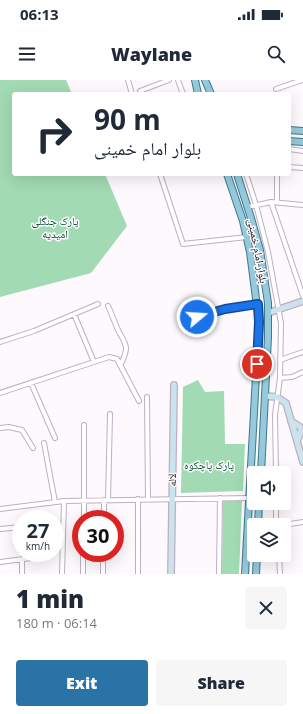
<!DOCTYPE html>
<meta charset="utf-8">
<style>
body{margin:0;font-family:"Open Sans","Noto Naskh Arabic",sans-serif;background:#f6f6f7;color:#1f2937;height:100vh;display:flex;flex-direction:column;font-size:15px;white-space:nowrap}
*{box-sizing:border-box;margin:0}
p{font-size:13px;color:#747a83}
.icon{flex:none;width:22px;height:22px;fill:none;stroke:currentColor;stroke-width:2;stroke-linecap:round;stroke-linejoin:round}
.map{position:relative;height:494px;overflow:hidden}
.side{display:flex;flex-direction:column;background:#fff;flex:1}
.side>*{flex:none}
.top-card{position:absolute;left:12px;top:12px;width:279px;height:84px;border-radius:4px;box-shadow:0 4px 16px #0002;background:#fff;color:#1f2937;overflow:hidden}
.buttons{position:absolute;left:247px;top:386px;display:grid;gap:8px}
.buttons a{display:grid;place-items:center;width:44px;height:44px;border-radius:4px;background:#fff;box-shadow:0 4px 16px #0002;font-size:20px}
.speed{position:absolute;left:12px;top:430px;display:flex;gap:8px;font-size:20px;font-weight:700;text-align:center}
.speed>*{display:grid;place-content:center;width:52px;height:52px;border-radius:50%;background:#fff;box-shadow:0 4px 16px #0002;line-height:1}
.speed small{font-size:10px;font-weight:400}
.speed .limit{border:6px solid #d22;background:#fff;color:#111}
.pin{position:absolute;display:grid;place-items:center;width:34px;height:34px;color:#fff;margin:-17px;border:2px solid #fff;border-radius:50%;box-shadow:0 1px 4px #0007}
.me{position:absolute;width:44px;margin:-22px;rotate:72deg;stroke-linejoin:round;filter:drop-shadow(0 0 3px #0008)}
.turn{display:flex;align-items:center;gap:14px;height:84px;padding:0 16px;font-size:18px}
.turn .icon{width:52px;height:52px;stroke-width:2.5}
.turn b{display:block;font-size:28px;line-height:34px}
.round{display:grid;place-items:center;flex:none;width:42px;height:42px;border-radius:4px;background:#f6f6f7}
.head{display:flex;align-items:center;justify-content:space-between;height:68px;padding:0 16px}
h1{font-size:24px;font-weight:800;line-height:30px}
.cta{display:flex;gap:8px;margin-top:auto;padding:8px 16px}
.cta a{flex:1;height:46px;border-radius:4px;background:#2a73a7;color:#fff;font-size:16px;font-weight:800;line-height:46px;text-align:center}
.cta a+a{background:#f6f6f7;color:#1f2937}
.status{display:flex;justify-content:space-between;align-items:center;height:28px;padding:0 20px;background:#fff;direction:ltr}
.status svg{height:11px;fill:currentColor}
header{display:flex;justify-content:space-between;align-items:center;height:52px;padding:0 16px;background:#fff;font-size:18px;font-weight:800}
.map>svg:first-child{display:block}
.green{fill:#a2dab3}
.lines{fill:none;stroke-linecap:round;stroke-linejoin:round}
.street-casing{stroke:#bfaec2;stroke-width:6}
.secondary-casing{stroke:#bfaec2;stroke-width:8}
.primary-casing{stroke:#3f778c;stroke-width:8}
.street{stroke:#fff;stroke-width:4}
.secondary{stroke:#cae4ed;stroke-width:5.5}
.primary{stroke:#94cadb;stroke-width:6}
.route-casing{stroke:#114b97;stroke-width:10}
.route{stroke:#1a73e8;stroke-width:7}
.labels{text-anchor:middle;stroke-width:3;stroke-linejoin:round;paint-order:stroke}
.park-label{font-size:11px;fill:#02542c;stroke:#fdf9fd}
.street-label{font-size:11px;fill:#262027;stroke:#fdf9fd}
</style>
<div class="status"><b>06:13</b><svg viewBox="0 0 49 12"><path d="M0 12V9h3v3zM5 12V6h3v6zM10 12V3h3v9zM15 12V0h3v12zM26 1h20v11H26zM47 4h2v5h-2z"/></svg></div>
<header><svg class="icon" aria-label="menu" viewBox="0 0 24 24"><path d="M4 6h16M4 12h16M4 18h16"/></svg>Waylane<svg class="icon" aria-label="search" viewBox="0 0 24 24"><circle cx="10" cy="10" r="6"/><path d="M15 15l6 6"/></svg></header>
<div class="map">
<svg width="303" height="494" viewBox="0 0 303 494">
<rect width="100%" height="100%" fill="#fdf9fd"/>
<!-- green -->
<path class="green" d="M0 0H66L72 14H14V94H105L127 146 91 193 0 217Z
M198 300 205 312 224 311 225 364H245L243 411 181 413 183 307Z
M223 421H242L239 494H222Z"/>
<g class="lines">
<defs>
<path id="street" d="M128 0 132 14
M178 0 183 14
M276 9 302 0
M140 11 169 0
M289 69 303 71
M289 87 303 88
M160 94 183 164 247 157
M246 94 256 125 268 172 281 243 280 298 275 335 276 393
M277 94V122
M271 122 303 216
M248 127 271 122 303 125
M108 226C112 234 115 244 119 252 128 267 128 269 121 284
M74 234 94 282
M183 242 225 229 257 223
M0 262 34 251 98 224
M280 280 303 272
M280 298 292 297 303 292
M31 303 55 358
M0 313 109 277 117 279 139 321
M147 317 148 419
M0 348 9 347 22 350 33 368
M44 363 55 422
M138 419V494
M108 420 110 334
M276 423V445
M0 429 64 421 249 418
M84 439V345
M104 439V420
M258 445H268
M284 445 303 442
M55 447H63
M0 449 21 447
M279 475 280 494
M0 482 31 478V473
M22 494V479
M62 494 64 421
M83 494V473
M103 494V473
M219 494 220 418"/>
<path id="secondary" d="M268 233 303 221
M265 316 277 317 286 323 303 382
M291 341 300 347
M297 361 301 351
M171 494 174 305"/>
<path id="primary" d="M195 0 198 14
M205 0 211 14
M289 50 303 51
M289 61 303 62
M227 94 243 141 250 172 259 242 245 494
M237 94 251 138 260 170 268 223V257L261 393
M258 445 259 423
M256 494 257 475"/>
</defs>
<!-- street casing -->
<use href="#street" class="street-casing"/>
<!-- secondary casing -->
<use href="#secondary" class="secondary-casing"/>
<!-- primary casing -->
<use href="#primary" class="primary-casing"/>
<!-- street -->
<use href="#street" class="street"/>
<!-- secondary -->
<use href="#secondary" class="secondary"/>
<!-- primary -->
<use href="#primary" class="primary"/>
</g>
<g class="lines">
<defs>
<path id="route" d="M197 237 225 229 258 224 259 242 257 284"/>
</defs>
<!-- route casing -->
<use href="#route" class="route-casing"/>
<!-- route -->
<use href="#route" class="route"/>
</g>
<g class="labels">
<!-- park labels -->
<g class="park-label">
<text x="55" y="145">پارک جنگلی<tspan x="55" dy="13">امیدیه</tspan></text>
<text x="209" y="389">پارک پاچکوه</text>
</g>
<!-- street labels -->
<g class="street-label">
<text transform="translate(258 171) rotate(79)" y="4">بلوار امام خمینی</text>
<text transform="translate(172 400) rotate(-89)" y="4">لاله</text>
</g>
</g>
</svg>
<div class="buttons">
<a><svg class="icon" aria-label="sound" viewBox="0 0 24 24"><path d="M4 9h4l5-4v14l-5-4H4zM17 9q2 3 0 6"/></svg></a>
<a><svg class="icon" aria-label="layers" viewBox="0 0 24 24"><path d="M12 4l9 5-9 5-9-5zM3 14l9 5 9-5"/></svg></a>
</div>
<div class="speed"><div>27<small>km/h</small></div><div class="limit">30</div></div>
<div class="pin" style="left:257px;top:284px;background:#d93025"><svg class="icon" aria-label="arrive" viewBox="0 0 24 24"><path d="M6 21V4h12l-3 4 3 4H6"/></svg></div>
<svg class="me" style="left:197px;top:237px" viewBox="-20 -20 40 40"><circle r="17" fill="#1a73e8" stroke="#fff" stroke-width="3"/><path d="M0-11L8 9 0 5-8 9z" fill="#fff"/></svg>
<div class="top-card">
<div class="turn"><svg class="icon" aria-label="right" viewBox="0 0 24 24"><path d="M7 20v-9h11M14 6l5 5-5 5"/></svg><div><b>90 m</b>بلوار امام خمینی</div></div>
</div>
</div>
<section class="side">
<div class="head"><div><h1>1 min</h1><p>180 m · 06:14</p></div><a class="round"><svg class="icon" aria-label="close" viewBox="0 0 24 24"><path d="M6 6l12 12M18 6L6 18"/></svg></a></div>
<div class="cta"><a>Exit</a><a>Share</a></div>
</section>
